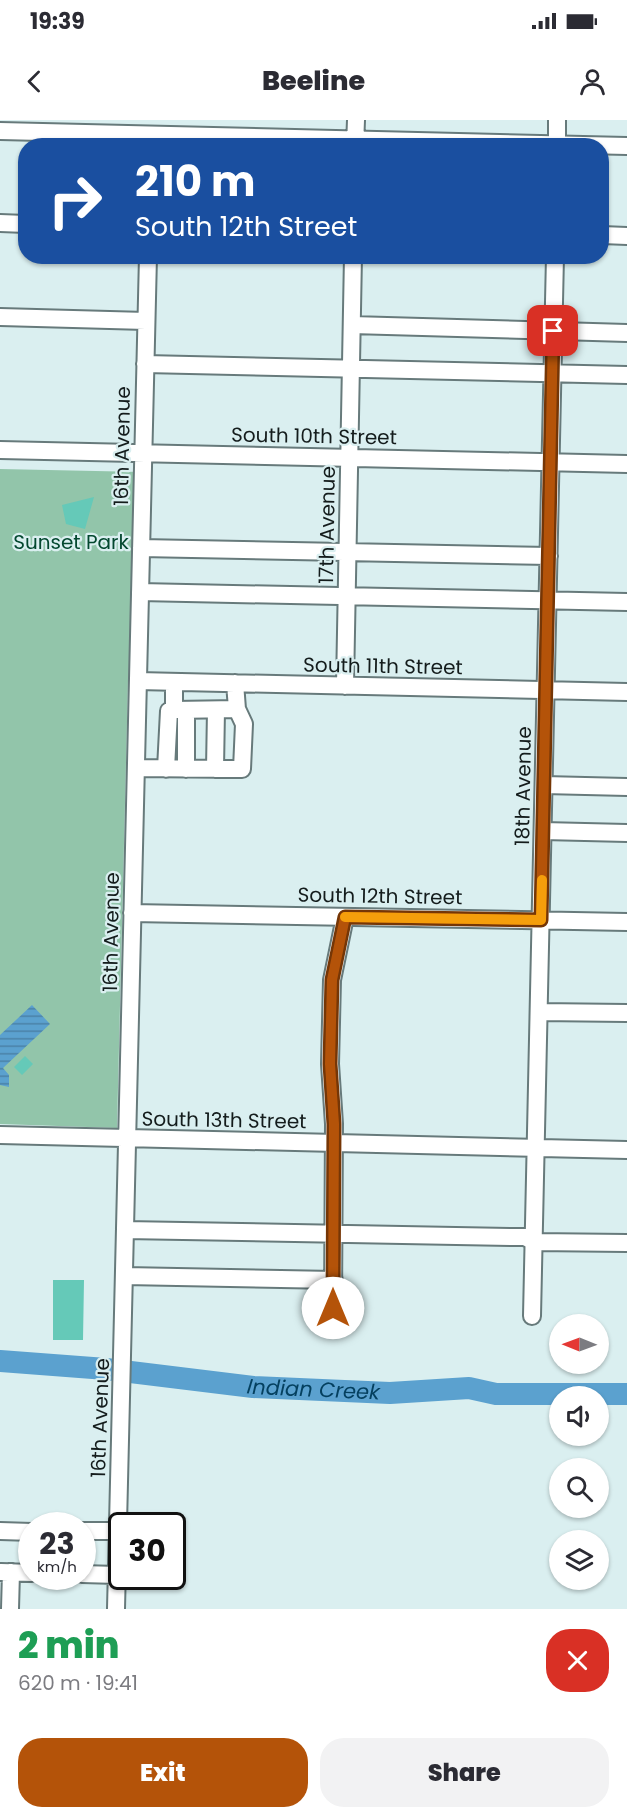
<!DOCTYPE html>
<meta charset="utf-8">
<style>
body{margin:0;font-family:Poppins,sans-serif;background:#f2f2f3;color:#2b2b33;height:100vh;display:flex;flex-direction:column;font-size:22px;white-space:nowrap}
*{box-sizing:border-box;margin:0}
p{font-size:20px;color:#7c7c81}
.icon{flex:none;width:33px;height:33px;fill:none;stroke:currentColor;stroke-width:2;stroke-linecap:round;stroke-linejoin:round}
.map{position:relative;height:1489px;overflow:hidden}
.sheet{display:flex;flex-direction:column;background:#fff;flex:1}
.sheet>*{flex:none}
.top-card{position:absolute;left:18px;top:18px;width:591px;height:126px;border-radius:24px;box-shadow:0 2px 4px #0004;background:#1a4fa0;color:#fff;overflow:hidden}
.needle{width:39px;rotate:271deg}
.controls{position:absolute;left:549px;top:1194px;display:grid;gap:12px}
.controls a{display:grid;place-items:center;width:60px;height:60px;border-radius:50%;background:#fff;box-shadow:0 2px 4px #0004;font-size:30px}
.speed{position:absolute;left:18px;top:1392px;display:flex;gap:12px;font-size:30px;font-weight:700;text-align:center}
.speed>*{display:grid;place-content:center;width:78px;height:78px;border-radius:50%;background:#fff;box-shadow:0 2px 4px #0004;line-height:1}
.speed small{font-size:15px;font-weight:400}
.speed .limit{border:3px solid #111;border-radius:9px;background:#fff;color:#111}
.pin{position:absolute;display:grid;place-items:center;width:51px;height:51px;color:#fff;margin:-26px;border-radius:12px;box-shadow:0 3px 9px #0006}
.me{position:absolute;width:66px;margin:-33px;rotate:0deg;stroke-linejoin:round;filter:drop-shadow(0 0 4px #0008)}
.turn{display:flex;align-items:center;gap:21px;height:126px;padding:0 18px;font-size:27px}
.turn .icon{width:78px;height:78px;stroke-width:2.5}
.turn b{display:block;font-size:42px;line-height:51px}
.round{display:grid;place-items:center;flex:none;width:63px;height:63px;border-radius:24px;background:#f2f2f3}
.overview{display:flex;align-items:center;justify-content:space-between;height:102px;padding:0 18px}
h1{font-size:36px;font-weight:800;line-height:45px;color:#1e9e55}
.cta{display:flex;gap:12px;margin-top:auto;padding:12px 18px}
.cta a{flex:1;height:69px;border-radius:24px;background:#b45309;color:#fff;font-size:24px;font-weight:800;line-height:69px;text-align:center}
.cta a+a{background:#f2f2f3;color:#2b2b33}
.status{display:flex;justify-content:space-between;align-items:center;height:42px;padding:0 30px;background:#fff;direction:ltr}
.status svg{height:16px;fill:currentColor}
header{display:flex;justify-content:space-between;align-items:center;height:78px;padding:0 18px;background:#fff;font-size:27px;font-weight:800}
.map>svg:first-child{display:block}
.park{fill:#92c5aa}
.water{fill:url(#water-rules)}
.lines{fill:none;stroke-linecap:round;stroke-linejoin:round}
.river{stroke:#5ba1cf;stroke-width:22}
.building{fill:#65c9b8}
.minor-casing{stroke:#677a7b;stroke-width:20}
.minor{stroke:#fff;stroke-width:16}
.route-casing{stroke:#753606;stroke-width:15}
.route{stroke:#b45309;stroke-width:10}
.slow{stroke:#f59e0b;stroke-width:10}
.labels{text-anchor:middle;stroke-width:4.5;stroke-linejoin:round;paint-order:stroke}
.street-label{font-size:20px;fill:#141c1c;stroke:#daeff0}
.park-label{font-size:20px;fill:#03482f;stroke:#daeff0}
.water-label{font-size:21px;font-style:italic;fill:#05405f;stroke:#daeff0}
</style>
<div class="status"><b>19:39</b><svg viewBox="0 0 49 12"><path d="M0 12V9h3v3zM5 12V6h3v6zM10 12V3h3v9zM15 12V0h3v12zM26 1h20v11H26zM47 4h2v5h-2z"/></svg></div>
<header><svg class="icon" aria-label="back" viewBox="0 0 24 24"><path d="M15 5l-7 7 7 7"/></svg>Beeline<svg class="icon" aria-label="person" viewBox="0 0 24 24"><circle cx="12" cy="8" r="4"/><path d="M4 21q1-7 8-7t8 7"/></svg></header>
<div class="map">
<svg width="627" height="1489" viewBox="0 0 627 1489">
<defs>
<pattern id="water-rules" width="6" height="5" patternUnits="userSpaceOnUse" patternTransform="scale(1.5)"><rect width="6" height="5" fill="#5ba1cf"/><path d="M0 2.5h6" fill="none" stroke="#4a82a7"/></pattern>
</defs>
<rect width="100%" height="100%" fill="#daeff0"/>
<!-- park -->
<path class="park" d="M0 349 143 352 138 548 128 561 117 1008 0 1004Z"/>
<!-- water -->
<path class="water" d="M32 885 50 904 3 948 9 955V967L0 965V915Z"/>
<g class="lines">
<!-- river -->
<path class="river" id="s1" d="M0 1241 106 1249 253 1267 390 1273 469 1268 496 1274H627"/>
</g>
<!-- building -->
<path class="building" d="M94 377 85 409 66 404 62 385Z
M25 936 33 944 22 955 14 947Z
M53 1160H84L83 1220H53Z"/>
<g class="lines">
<defs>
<path id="minor" d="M0 11 627 26
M355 26 356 0
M557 26V0
M0 103 26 104
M602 115 627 116
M0 197 146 201
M352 205 627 213
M145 244 627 255
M0 330 627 344
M141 428 549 436
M140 472 627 482
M138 561 627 572
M174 562V590L237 589
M345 566 353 136
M136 648 242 649 244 604 237 589 235 563
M166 649 169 591 174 590
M186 649V590
M215 649 216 590
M544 665 627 667
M543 711 627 713
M132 793 627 802
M539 892 627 893
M0 1015 627 1030
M125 1110 512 1117H525L534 1122 627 1123
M125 1156 334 1160
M333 1188 334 1004 330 944 332 860 345 797
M532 1196 555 136
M0 1411 32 1412
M82 1411H118
M1 1452 32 1453
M82 1454 117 1455
M10 1489 11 1452
M116 1489C127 1038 137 587 148 136"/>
</defs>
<!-- minor casing -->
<use href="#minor" class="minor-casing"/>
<!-- minor -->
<use href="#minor" class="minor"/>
</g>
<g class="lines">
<defs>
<path id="route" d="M333 1188 334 1004 330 944 332 860 345 797 541 800 553 211"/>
</defs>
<!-- route casing -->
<use href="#route" class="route-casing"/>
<!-- route -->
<use href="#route" class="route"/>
<!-- slow -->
<path class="slow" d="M345 797 541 800 542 760"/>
</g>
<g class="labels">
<!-- street labels -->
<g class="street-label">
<text transform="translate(314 316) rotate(1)" y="7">South 10th Street</text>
<text transform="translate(122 326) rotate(-89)" y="7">16th Avenue</text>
<text transform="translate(327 405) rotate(-89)" y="7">17th Avenue</text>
<text transform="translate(383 546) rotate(1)" y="7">South 11th Street</text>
<text transform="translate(523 666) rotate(-89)" y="7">18th Avenue</text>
<text transform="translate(380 776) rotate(1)" y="7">South 12th Street</text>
<text transform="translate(111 812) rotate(-89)" y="7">16th Avenue</text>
<text transform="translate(224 1000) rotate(1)" y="7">South 13th Street</text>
<text transform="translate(100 1298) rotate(-88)" y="7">16th Avenue</text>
</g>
<!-- park labels -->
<g class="park-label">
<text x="71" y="429">Sunset Park</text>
</g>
<!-- water labels -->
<g class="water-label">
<text dy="7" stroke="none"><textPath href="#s1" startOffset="315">Indian Creek</textPath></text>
</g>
</g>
</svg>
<div class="controls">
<a><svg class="needle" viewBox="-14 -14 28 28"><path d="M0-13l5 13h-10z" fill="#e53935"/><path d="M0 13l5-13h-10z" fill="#7c7c81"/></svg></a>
<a><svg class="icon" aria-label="sound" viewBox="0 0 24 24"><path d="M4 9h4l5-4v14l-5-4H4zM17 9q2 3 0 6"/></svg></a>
<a><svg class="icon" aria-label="search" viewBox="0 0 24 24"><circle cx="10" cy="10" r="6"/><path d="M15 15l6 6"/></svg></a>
<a><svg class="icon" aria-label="layers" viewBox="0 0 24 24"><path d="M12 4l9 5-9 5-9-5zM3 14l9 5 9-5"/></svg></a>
</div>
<div class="speed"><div>23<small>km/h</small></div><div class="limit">30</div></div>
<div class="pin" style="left:553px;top:211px;background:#d93025"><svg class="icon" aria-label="arrive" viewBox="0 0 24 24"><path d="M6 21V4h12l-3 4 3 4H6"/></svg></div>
<svg class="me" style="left:333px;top:1188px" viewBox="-20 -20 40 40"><circle r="19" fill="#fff"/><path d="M0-13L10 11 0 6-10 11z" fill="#b45309"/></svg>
<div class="top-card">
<div class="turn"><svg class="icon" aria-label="right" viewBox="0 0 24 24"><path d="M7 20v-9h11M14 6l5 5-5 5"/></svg><div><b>210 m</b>South 12th Street</div></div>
</div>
</div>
<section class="sheet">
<div class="overview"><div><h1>2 min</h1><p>620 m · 19:41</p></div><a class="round" style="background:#d93025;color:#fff"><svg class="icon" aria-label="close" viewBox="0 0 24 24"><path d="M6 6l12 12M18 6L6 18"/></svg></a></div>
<div class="cta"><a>Exit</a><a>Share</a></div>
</section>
